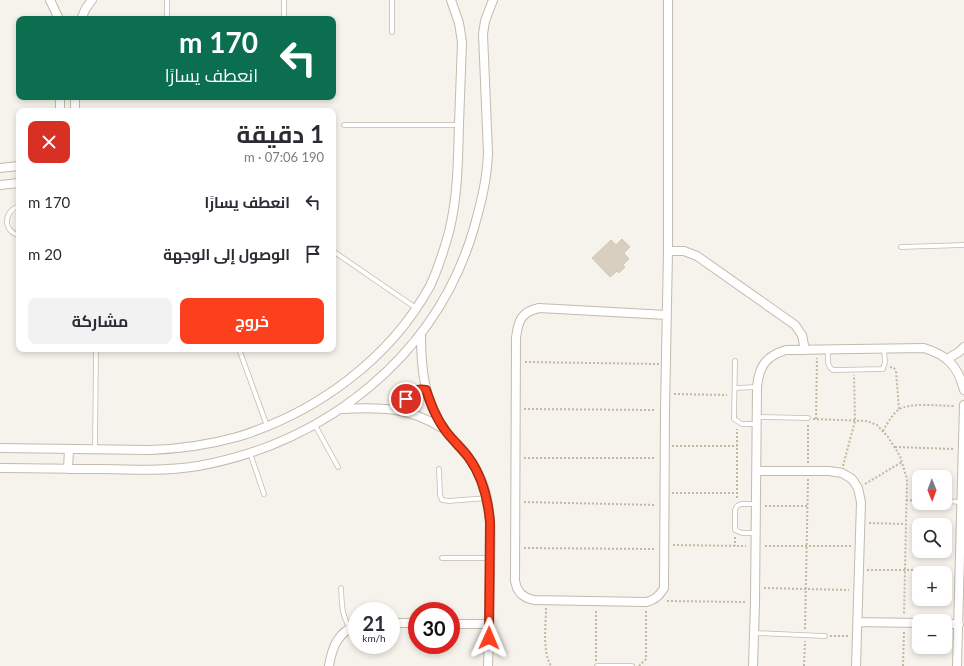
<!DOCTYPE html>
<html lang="ar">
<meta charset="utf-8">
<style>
body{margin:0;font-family:Lato,Cairo,sans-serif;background:#f2f2f3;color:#2b2b33;direction:rtl;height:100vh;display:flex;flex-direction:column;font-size:15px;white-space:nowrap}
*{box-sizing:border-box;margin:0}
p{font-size:13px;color:#7c7c81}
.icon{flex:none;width:22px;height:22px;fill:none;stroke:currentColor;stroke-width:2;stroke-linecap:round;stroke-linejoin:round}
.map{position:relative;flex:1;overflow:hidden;direction:ltr}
.drawer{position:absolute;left:16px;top:108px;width:320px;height:244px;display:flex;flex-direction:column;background:#fff;border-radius:8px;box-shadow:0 2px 6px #0003;direction:rtl}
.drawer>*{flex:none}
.guide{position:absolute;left:16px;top:16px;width:320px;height:84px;border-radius:8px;box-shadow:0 2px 6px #0003;direction:rtl;background:#0b6e4f;color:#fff;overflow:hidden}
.needle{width:26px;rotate:179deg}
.buttons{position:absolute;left:912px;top:470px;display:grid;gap:8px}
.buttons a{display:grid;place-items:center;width:40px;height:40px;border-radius:8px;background:#fff;box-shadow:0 2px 6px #0003;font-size:20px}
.speed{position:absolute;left:348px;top:602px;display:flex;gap:8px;font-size:20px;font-weight:700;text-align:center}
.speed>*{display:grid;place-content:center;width:52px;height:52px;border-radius:50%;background:#fff;box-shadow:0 2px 6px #0003;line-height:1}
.speed small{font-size:10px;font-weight:400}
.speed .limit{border:6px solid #d22;background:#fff;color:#111}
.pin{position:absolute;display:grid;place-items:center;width:34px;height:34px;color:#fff;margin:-17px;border:2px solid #fff;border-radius:50%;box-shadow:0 1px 4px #0007}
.me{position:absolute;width:44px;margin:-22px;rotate:1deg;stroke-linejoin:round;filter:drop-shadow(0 0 3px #0008)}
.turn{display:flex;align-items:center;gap:14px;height:84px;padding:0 12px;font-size:18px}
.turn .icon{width:52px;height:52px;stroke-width:2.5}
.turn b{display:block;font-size:28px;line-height:34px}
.round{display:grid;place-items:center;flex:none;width:42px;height:42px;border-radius:8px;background:#f2f2f3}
.headline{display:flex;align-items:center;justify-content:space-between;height:68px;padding:0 12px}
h1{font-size:24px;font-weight:700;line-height:30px}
.action{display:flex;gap:8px;margin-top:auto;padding:8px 12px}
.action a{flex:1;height:46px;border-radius:8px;background:#fc3f1d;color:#fff;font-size:16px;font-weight:700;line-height:46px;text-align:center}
.action a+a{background:#f2f2f3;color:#2b2b33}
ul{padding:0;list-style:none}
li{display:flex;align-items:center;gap:12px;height:52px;padding:0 12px}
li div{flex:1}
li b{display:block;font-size:15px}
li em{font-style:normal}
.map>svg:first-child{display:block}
.building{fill:#d8cfc1;stroke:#d3c7b4}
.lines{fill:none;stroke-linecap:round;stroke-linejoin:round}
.lane-casing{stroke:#c2bbae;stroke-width:5.5}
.street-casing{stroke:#c2bbae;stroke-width:10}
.path{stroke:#c4b79f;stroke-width:2;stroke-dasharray:2 2;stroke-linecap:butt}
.lane{stroke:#fff;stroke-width:4}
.street{stroke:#fff;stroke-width:8}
.route-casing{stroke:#a42913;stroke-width:10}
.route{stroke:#fc3f1d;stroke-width:7}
</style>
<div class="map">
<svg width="964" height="666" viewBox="0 0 964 666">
<rect width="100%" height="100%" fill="#f6f3ec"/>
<!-- building -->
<path class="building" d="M622 239 630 247 624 253 629 259 623 265 625 267 619 273 617 271 610 277 592 258 611 240 616 245Z"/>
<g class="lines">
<defs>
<path id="lane" d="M284 0V19
M392 0V32
M167 19V0
M344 125H459
M19 206C3 211 3 232 19 235
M901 247 964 245
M333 251 416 308
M239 349 267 426
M828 349C828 357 826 366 833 370L883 369 885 362 884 349
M735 361 734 419 742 424H757
M735 388 757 387
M757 417 808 418
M315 425 338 467
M95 450 96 349
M250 453 264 494
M439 469 440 495 442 500 449 501 487 498
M945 501 961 502
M756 504H741L737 506 735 510V530L742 533H756
M442 558H490
M341 588C342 602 341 615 350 628
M755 633 825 636
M597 666H632"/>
<path id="street" d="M50 0 59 19
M81 19 86 8 92 0
M60 111V97
M75 111V97
M0 168 19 166
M0 185 19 183
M668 251H684L697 256 795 325 802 335 805 350
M667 315 539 308C521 312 518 321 516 338L515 581 517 588 521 594 527 598 534 600 646 602C655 600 659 596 664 588L665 410 668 251V0
M421 335C421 368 424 402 445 430 452 440 461 448 469 458 475 466 480 477 484 487 493 515 490 543 490 572 489 603 489 635 488 666
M947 359 959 352 964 347
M342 409C381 407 408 407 442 428
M407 412C402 399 412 387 426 390
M0 448 150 450C180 449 208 445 237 437 316 413 390 359 430 286 438 269 444 250 449 232 458 196 458 160 459 124 460 97 461 69 462 42L459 23 451 0
M0 468C34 468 68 469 103 469 135 470 167 471 198 466 327 443 437 355 474 228 481 203 487 180 488 153L483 34 485 21 493 0
M68 469 69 450
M757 471H829L842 473 852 479 858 488 861 502 856 666
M858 622 919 623
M391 623H417
M451 624H489
M945 624H959
M329 666C332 647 338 632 357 625
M753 666 755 603 757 387C759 366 766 356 786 350L924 348C947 355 958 366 964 390
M957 666 964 405"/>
</defs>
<!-- lane casing -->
<use href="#lane" class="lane-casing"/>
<!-- street casing -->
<use href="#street" class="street-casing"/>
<!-- path -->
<path class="path" d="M525 362 659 364
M890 367 894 368 896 371 899 409
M674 394 727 395
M524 409 656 410
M813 419 867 421 877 425 888 437 900 456 907 479 904 614
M816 419 817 358
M808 425V463
M883 431C887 424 891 416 898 410 909 402 941 406 955 406
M672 446H737
M895 447 954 449
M524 458H656
M843 466 855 421 854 375
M865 484 902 462
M672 493H737
M737 498V429
M906 500 919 501
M524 502 656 505
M765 506H808
M869 523 906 524
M735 537V546
M673 545 746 546
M765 546H852
M524 548 655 549
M867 570H951
M764 588 849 590
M667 601 746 602
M546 608C546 626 542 650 551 666
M805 629 808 479
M830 636H848
M596 661V609
M639 666 646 659V610
M804 666 805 641
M903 666 904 632"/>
<!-- lane -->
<use href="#lane" class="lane"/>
<!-- street -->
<use href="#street" class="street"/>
</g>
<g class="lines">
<defs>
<path id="route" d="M406 399C411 391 417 388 426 390 431 404 436 418 445 430 452 440 462 448 469 458 482 476 488 500 490 522L489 638"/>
</defs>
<!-- route casing -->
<use href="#route" class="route-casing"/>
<!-- route -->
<use href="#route" class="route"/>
</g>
</svg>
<div class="buttons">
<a><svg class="needle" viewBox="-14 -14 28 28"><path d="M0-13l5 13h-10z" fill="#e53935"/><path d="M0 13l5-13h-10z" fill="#7c7c81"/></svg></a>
<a><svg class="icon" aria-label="search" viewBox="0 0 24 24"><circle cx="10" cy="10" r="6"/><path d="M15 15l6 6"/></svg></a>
<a>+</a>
<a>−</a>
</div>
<div class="speed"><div>21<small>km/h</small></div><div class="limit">30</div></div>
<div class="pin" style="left:406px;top:399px;background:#d93025"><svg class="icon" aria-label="arrive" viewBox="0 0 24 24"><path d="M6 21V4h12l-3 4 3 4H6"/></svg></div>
<svg class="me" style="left:489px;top:638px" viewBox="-20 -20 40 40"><path d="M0-17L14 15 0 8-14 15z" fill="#fc3f1d" stroke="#fff" stroke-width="4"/></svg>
<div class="guide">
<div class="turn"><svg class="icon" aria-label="left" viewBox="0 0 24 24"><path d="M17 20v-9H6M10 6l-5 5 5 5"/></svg><div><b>170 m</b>انعطف يسارًا</div></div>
</div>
<section class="drawer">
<div class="headline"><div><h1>1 دقيقة</h1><p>190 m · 07:06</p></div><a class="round" style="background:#d93025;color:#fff"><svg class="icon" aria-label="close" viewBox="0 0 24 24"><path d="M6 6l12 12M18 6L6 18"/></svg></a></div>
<ul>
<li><svg class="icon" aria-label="left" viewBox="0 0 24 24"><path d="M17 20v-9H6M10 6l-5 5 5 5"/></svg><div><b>انعطف يسارًا</b></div><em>170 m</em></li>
<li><svg class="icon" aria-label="arrive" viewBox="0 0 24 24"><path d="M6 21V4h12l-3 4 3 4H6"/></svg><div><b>الوصول إلى الوجهة</b></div><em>20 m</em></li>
</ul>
<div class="action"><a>خروج</a><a>مشاركة</a></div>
</section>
</div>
